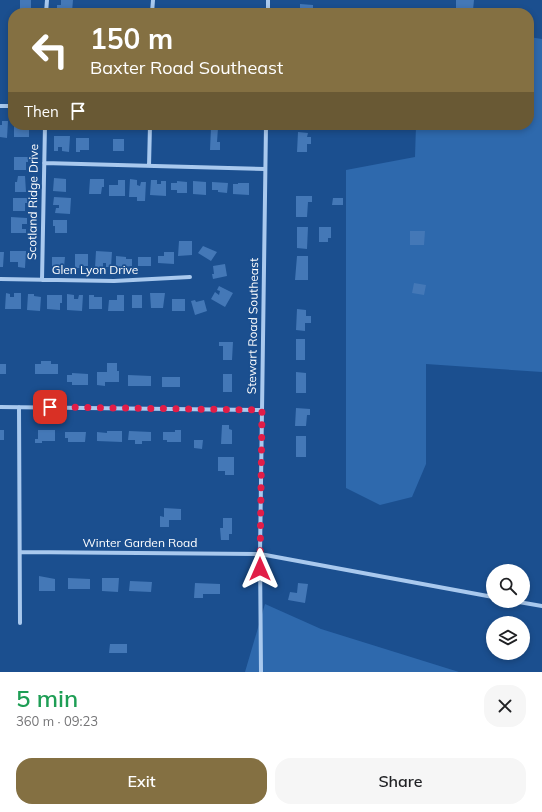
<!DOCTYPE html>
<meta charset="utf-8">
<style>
body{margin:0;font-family:Mulish,sans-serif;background:#f6f6f6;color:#202124;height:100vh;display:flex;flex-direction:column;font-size:15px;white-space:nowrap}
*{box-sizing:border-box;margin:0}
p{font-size:13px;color:#757577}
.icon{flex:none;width:22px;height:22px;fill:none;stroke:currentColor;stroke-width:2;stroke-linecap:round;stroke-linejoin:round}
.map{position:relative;height:672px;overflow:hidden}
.side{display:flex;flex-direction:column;background:#fff;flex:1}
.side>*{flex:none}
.hud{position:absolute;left:8px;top:8px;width:526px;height:122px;border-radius:16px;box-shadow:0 2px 6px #0003;background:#847042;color:#fff;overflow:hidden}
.controls{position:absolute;left:486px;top:564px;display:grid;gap:8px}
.controls a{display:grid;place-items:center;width:44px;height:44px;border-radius:50%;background:#fff;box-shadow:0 2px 6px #0003;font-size:20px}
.pin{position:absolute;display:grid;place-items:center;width:34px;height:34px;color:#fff;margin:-17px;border-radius:8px;box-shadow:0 2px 6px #0006}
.me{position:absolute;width:44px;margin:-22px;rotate:0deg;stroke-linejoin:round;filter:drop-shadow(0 0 3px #0008)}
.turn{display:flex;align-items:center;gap:14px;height:84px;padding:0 16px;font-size:18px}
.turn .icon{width:52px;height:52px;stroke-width:2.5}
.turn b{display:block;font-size:28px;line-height:34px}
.then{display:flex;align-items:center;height:38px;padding:0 16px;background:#0003;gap:8px;font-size:15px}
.round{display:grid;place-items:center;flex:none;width:42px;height:42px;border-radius:16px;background:#f6f6f6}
.head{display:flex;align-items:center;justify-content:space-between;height:68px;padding:0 16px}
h1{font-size:24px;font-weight:600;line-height:30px;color:#1e9e55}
.primary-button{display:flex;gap:8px;margin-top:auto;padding:8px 16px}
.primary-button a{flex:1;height:46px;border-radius:16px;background:#847042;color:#fff;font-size:16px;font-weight:600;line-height:46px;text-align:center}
.primary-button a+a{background:#f6f6f6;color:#202124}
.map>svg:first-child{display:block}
.green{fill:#2e69ad}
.building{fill:#4478b7}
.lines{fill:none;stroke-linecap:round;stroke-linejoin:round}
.street{stroke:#a9c9ee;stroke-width:4}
.route{stroke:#e11d48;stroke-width:7;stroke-dasharray:0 12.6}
.labels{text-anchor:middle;stroke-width:3.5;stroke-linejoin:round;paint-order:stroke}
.street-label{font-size:12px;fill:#fff;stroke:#1b4f8f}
</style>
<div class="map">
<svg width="542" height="672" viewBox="0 0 542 672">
<rect width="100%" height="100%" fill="#1b4f8f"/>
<!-- green -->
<path class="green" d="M529 37 542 39V372L426 364V464L412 497 380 505 346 488V170L415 157 416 125H529Z
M265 604 321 629 459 672H245Z"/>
<!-- building -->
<path class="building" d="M20 0H31V10H20Z
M61 0H73L72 12H57V5H61Z
M456 0H474L473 10 463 9V13H456Z
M300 4 313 5V13H300Z
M2 121H8L7 138 0 137V125H2Z
M14 125 29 126V137H14Z
M211 128H218L217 142H220V150H210Z
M298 132 308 133 307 137H311V144H307V152H297Z
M54 136H70L69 152 62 151V147H58V151H54Z
M76 138H89V150H80V152H76Z
M113 139H124V151H113Z
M14 157H28V162H26V170H14Z
M18 176H25L26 192H15V182H17Z
M54 178 66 179V192L53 191Z
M90 179H104V187H102L101 194H89Z
M130 179 137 180V185L140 186 141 182H146L145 201H137V197H129Z
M118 180H125V196H109V185H118Z
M151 180H157V184H161V181H166V196L150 195Z
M177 181 187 182V193H177V190H171V183H177Z
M193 181 206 182V195L193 194Z
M212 182 228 183 227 193 218 192V190H212Z
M238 183H249V195L233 194V184H238Z
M296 196H312V202H308L307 217H296Z
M54 197 71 198 70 214 55 213 56 208H59V205H53Z
M13 198H27V203H25V211H13Z
M333 198H343V205H332Z
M11 217 27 218V224H22V229H26V233H11Z
M53 220H67V233H55V226H53Z
M297 227H308L307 249 297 248Z
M319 227H331V238H328V242H319Z
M410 231H425L424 245H410Z
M179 241H192V255L178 256Z
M203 246 217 252 211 261 198 253Z
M10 251H26L25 268 18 267V262H10Z
M96 251 112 252 111 267H106V263H103V269L95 268Z
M0 252H4L3 267H0Z
M164 252H174V264L158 263V256H164Z
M75 254H88V266H80V268H75Z
M116 256 126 257V259H132V266L116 268Z
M297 256H308V280H295Z
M52 257H65L64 267H52Z
M138 257H151V266H138Z
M225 264 227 276 213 279 212 274H214L213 266Z
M414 283 426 285 424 295 412 293Z
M219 286 233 293 225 307 211 299 215 292 219 295 220 291 217 290Z
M6 293 10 294V297H14V293H21V309H5Z
M150 293H165L163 308H151Z
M28 294H34V296L41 297 40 311 27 310Z
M67 294 74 295V299H78L79 295H83L82 311 67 310Z
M47 295H62V303H60V310L47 309Z
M89 295H94V297H102V309H89Z
M117 295H124V311H108L109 300H117Z
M132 295H142V308H132Z
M172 299H185V311H172Z
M195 300 196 302 204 300 207 311 195 315 191 301Z
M297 309 306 310V316H311V323H305V331L296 330Z
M296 339H305V360H296Z
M219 342H233L232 360H223V346H219Z
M41 361H51V364H58V374H35V364H41Z
M107 363H117V371H119V382H105V386L97 385V372H107Z
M0 364H6V374H0Z
M296 372 306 373V393H296Z
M72 373 88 374V385H72V382H67V375H72Z
M223 374H232V392H223Z
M128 375 151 376V386H128Z
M162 377H180V387H162Z
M296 408 310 409V415H307L306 426H295Z
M222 425H229V429L232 430V444H221Z
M0 430H4V440H0Z
M38 430H55V441H42V443H35V439H38Z
M175 430H181V442H167V440H163V432H175Z
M107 431H122V442L97 441V432L107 433Z
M129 431 151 432V441H142V444H135V440H128Z
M65 432H86L85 442H68V438H65Z
M296 436H306V457H296Z
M194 440H203L202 449 194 448Z
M218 457H234V475H225V471H218Z
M164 508 181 509V520H169V527H160V516L164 517Z
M223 518H232V534H229V540H221L220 528H223Z
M39 576 55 579V591H39Z
M68 578 90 579V589H68Z
M102 578H119L118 592 102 591Z
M130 581 152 582 151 592 129 591Z
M195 583 220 584V594H203V598H194Z
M298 583 308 584 305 603 288 600 290 592 297 593Z
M110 644H127V653H109Z"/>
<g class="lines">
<!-- street -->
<path class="street" d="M46 13 47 0
M152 13 153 0
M268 13V0
M0 106H13
M44 163 265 169
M149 166 150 125
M0 279 114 281 190 277
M42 280 45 125
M0 407 262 410
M19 407 20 623
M20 552 260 554 493 597
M513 601 542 606
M261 672 260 554 266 125"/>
</g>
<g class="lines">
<!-- route -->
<path class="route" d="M50 407 262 410 260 569"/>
</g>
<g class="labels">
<!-- street labels -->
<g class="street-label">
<text transform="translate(33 202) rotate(-89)" y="4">Scotland Ridge Drive</text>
<text x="95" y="274">Glen Lyon Drive</text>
<text transform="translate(253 326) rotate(-89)" y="4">Stewart Road Southeast</text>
<text x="140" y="547">Winter Garden Road</text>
</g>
</g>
</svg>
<div class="controls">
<a><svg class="icon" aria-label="search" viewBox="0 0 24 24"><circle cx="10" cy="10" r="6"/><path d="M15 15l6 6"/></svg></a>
<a><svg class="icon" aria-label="layers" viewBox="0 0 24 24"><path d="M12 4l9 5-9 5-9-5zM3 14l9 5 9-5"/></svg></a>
</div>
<div class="pin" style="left:50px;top:407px;background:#d93025"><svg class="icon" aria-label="arrive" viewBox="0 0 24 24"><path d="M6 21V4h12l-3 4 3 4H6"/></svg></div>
<svg class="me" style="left:260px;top:569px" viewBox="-20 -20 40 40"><path d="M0-17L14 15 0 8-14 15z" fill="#e11d48" stroke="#fff" stroke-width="4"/></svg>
<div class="hud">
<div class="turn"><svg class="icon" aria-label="left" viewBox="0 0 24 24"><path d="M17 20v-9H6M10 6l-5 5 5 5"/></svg><div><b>150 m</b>Baxter Road Southeast</div></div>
<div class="then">Then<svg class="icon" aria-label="arrive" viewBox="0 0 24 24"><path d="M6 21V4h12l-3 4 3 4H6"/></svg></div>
</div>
</div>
<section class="side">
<div class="head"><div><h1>5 min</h1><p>360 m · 09:23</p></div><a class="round"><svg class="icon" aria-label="close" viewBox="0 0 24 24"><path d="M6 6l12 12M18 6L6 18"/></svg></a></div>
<div class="primary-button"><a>Exit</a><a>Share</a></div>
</section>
